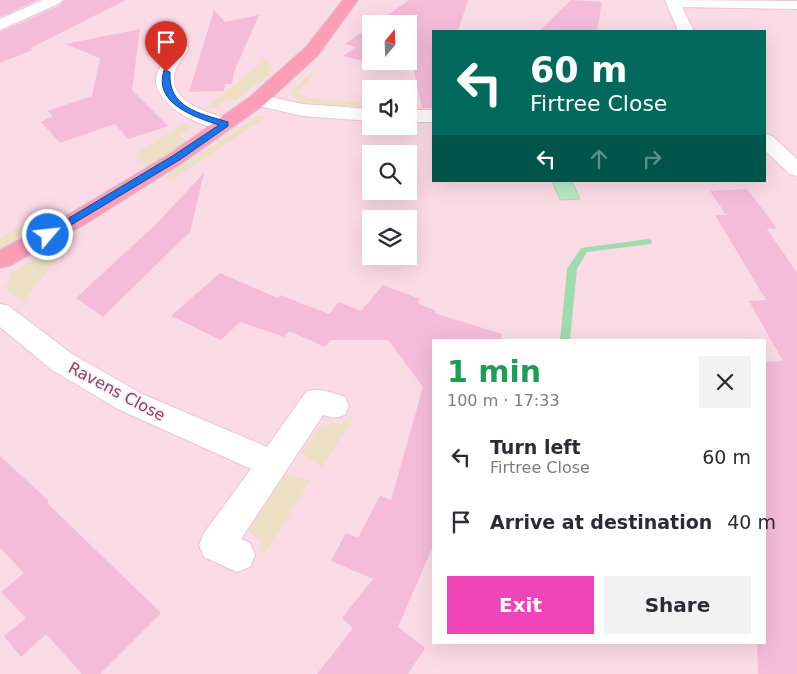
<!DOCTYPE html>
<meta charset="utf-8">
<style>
body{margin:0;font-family:"DejaVu Sans",sans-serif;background:#f2f2f3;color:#2b2b33;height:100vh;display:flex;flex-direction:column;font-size:19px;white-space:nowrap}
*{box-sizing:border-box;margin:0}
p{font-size:16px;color:#7c7c81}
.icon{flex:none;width:28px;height:28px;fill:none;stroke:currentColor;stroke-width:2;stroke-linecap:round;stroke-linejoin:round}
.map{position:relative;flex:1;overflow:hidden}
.side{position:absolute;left:432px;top:339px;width:334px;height:305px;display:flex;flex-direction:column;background:#fff;border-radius:0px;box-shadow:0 5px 20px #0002}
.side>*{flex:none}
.banner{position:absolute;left:432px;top:30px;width:334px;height:152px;border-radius:0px;box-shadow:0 5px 20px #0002;background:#00695c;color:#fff;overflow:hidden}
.needle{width:32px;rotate:19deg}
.fabs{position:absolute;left:362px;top:15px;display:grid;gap:10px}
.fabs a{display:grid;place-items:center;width:55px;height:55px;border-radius:0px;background:#fff;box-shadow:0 5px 20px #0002;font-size:25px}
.pin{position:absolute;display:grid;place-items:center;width:42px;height:42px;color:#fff;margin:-51px -21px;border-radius:50% 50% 50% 0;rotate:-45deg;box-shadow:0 0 5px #0007}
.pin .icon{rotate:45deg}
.me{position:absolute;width:55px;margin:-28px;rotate:62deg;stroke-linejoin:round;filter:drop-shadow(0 0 4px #0008)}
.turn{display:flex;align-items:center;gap:18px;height:105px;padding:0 15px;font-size:22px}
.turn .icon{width:65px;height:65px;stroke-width:2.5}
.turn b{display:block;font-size:35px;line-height:42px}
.lanes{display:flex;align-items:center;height:48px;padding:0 15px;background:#0003;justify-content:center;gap:25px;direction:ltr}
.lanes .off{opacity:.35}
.round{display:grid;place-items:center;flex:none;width:52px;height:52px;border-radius:0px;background:#f2f2f3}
.summary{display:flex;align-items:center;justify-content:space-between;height:85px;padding:0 15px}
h1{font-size:30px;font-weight:800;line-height:38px;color:#1e9e55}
.action{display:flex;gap:10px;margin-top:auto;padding:10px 15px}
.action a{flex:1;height:58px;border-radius:0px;background:#f044bb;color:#fff;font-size:20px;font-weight:800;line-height:58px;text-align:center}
.action a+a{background:#f2f2f3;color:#2b2b33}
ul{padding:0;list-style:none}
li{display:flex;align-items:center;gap:15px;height:65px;padding:0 15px}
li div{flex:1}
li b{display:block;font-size:19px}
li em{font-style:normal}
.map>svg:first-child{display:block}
.residential{fill:#fbdbe6;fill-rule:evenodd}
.green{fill:#ede0c4}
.water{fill:#b9e9c4;stroke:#9fdcad}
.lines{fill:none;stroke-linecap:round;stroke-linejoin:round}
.stream{fill:#9fdcad;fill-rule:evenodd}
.building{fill:#f5bcda}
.minor-casing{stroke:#e9c6d5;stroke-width:2}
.major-casing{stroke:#d4c5cd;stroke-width:2}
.minor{fill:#fff;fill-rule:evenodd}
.major{fill:#ff9db9;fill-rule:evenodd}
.route{fill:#1a73e8;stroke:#114b97}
.labels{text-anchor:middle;stroke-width:4;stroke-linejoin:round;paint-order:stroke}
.street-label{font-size:16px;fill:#7a4964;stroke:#ffeff4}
</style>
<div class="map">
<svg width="797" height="674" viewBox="0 0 797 674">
<rect width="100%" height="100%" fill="#fee7ee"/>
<!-- residential -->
<path class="residential" d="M0 0H797V674H0ZM371 24H409V61H371ZM434 31H765V181H434ZM371 89H409V126H371ZM371 154H409V191H371ZM371 219H409V256H371ZM434 340H765V642H434Z"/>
<!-- green -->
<path class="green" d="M265 60 274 70 236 100 228 98 214 109H204Z
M323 62 298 92 309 98 371 103V107L303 104 289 93Z
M258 116H267L171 181 163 178Z
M184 123 192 127 179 136 188 141 146 168 135 154Z
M41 217 50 223 0 248V238Z
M78 234 23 301 6 290 10 274Z
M350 416 354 417 322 467 301 453 320 426 333 423 340 425Z
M285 474 311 480 264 554 260 551 261 540 250 533V525Z"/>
<!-- water -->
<path class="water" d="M552 181H572L580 199 560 200Z"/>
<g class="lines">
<!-- stream -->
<path class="stream" d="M648 239 651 240 652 242 651 244 587 252 577 269 570 340H560L567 269 581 248Z"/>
</g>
<!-- building -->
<path class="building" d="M0 0H38L0 17Z
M64 0H126L31 48 32 50 0 63V32L61 5Z
M409 0H468L458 31H434V108H422L409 48V24H375Z
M571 0 602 2 597 31H539Z
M214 10 225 22 259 15 234 72 232 84H225L224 91 189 92Z
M371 26V61H379L375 64 343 56 356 47 345 44Z
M140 29 132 90 168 126 128 139 115 124 60 143 41 122 53 116 47 111 92 96 100 58 65 44Z
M204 173 190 232 103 317 76 298 156 224Z
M747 189 777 228 767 229 797 273V674H758L757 642H765V362L783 361 749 301 766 300 715 215H726L710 191Z
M220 273 278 298 280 295 329 314 339 302 361 311 383 285 420 299 417 303 436 311 434 313 502 334 501 340H434V544L398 627 425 648 408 674H317L353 628 342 618 373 579 331 561 346 533 358 538 380 496 391 500 423 387 388 340H331L325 347 289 331 284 337 240 322 221 340 171 316Z
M0 456 49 501 47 503 161 613 100 674H82L46 634 21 657 4 636 26 618 1 592 24 573 0 548Z"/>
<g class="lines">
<defs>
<path id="minor" d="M43 0H62L60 3 0 30V19Z
M665 0 797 1V9L682 7 694 31H678Z
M181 44 187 46 189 49C185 56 177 64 175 72 167 103 210 113 232 120L235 124 232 128C210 134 159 108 156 83 155 69 168 57 175 46Z
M258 94 302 104 371 109V121L302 116 251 104 249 100 251 96Z
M409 110H434V122H409Z
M765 134 772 136 797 159V176L790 174 765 151Z
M0 304 9 306 72 354 142 394 267 447 306 392C320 387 331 393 345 397L349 406 345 415 334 418 323 415 241 539 250 543 255 555 250 567 237 572 204 557 199 545 204 533 251 469 120 410 52 370 0 327Z"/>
<path id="major" d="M343 0H358L318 55 265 104 185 161 87 223 9 266 0 268V250L71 213 171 153 251 96 306 47Z"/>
</defs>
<!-- minor casing -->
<use href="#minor" class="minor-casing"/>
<!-- major casing -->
<use href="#major" class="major-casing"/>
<!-- minor -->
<use href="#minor" class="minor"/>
<!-- major -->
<use href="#major" class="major"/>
</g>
<!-- route -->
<path class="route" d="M164 70 170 72C168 108 199 113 228 122V126L181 159 51 237H44V233L174 155 219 125C195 117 153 104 164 70Z"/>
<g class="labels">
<!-- street labels -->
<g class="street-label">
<text transform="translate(117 391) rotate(28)" y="6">Ravens Close</text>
</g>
</g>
</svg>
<div class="fabs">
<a><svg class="needle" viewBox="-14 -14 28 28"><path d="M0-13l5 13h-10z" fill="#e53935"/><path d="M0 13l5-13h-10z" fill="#7c7c81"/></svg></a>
<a><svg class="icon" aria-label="sound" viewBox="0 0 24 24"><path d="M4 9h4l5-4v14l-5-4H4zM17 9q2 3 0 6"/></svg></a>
<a><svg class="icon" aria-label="search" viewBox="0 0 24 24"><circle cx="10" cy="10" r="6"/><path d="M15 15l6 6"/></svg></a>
<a><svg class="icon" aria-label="layers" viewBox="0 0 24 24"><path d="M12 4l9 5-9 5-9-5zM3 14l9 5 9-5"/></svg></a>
</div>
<div class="pin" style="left:166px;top:72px;background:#d93025"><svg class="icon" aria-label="arrive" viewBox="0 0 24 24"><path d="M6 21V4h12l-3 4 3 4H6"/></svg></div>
<svg class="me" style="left:48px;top:235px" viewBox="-20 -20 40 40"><circle r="17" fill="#1a73e8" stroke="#fff" stroke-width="3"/><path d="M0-11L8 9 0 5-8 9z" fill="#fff"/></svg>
<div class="banner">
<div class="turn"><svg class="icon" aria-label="left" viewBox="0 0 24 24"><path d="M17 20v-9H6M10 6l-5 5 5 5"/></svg><div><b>60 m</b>Firtree Close</div></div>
<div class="lanes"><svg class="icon" aria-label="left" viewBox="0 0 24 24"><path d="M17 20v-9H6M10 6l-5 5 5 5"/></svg><svg class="icon off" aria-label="ahead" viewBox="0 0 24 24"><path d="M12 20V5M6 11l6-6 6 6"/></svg><svg class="icon off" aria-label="right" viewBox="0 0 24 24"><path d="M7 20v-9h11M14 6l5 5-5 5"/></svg></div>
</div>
<section class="side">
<div class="summary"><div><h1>1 min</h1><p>100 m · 17:33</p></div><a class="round"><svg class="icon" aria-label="close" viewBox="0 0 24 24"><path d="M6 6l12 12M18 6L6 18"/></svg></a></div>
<ul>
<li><svg class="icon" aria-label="left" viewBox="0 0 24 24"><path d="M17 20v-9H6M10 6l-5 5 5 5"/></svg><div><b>Turn left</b><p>Firtree Close</p></div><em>60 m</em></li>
<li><svg class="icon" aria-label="arrive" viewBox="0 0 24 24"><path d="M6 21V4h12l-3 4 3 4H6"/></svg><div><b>Arrive at destination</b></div><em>40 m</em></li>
</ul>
<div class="action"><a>Exit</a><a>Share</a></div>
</section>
</div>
